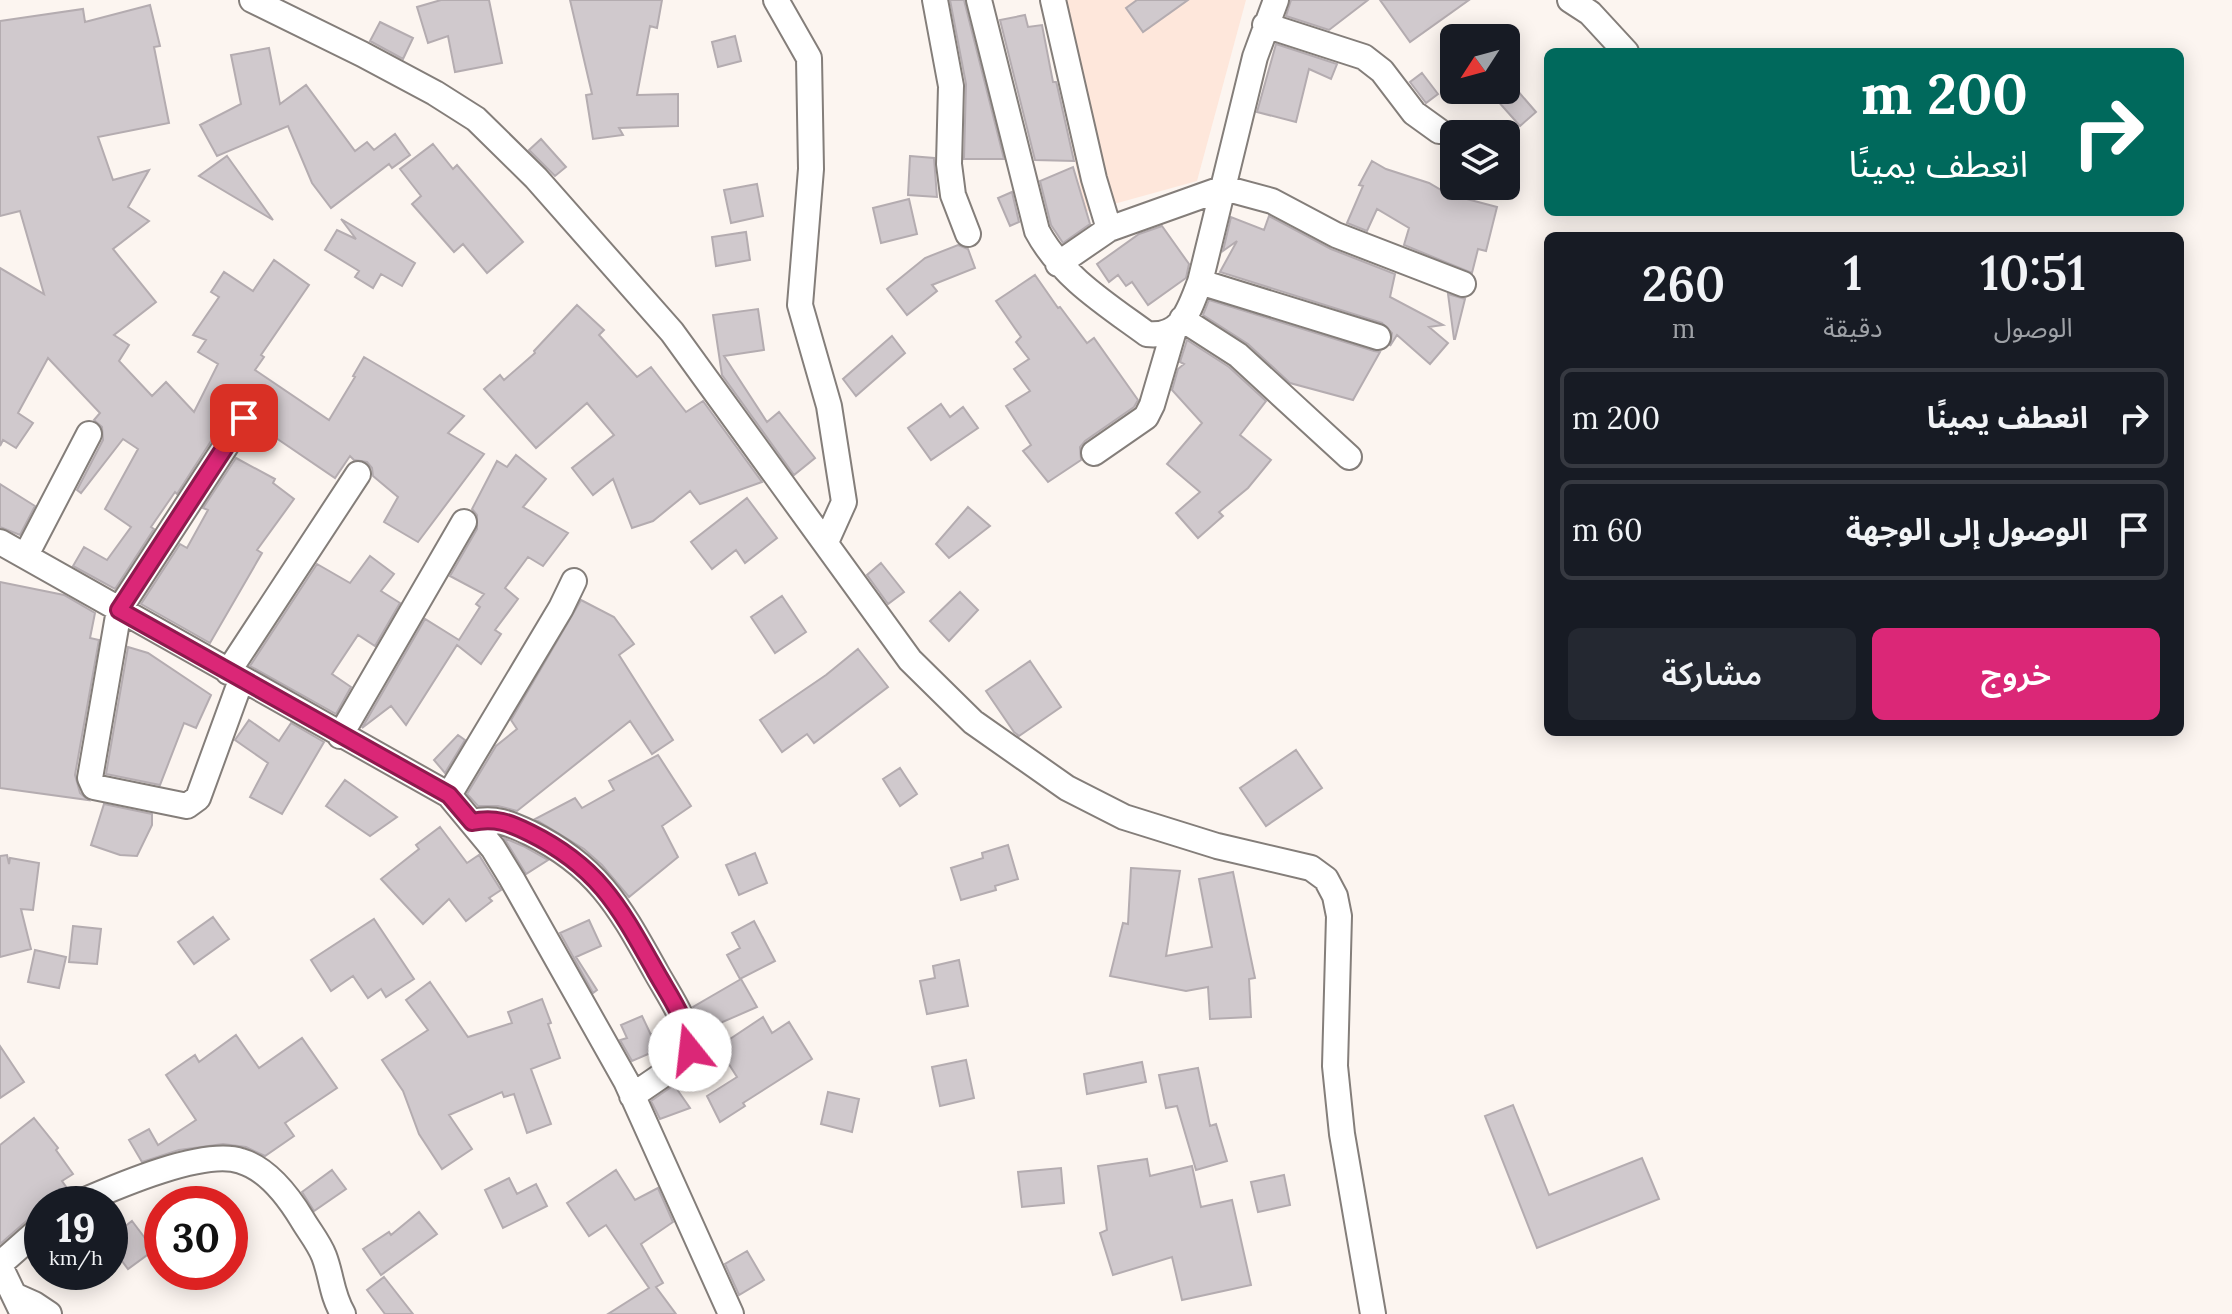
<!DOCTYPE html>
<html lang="ar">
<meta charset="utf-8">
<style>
body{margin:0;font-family:Lora,"Noto Sans Arabic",serif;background:#242831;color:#f1f3f6;direction:rtl;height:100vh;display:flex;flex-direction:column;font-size:30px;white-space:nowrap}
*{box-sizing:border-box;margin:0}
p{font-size:26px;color:#9ea1a6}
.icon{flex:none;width:44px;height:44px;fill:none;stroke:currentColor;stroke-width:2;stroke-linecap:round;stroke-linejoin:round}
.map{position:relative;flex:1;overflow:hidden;direction:ltr}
.sheet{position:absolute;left:1544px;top:232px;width:640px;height:504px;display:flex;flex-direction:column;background:#171b24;border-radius:12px;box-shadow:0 4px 20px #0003;direction:rtl}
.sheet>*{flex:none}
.guide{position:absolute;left:1544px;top:48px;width:640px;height:168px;border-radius:12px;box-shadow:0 4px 20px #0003;direction:rtl;background:#00695c;color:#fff;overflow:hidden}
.needle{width:52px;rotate:234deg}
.fabs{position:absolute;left:1440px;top:24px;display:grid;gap:16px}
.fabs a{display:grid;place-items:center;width:80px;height:80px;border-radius:12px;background:#171b24;box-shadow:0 4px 20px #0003;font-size:40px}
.speed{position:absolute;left:24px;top:1186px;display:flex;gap:16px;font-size:40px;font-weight:700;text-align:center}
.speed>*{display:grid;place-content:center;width:104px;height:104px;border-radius:50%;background:#171b24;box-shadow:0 4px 20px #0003;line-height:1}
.speed small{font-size:20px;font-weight:400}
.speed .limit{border:12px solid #d22;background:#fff;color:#111}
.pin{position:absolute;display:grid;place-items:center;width:68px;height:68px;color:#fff;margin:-34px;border-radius:16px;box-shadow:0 4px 12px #0006}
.me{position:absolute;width:88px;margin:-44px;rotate:344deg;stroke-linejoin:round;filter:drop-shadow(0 0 6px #0008)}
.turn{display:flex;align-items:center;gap:28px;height:168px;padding:0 24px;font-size:36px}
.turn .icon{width:104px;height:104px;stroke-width:2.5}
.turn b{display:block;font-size:56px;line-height:68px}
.eta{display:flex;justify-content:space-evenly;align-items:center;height:136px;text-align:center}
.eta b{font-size:48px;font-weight:600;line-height:56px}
.primary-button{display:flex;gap:16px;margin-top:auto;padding:16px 24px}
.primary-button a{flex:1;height:92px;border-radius:12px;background:#db2777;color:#fff;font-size:32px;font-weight:600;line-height:92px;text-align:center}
.primary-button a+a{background:#242831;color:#f1f3f6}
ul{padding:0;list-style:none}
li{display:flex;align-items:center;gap:24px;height:100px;margin:0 16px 12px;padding:0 8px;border:4px solid #363941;border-radius:12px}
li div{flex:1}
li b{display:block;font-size:30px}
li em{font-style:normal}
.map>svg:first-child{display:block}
.education{fill:#fee7db}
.building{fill:#d0c9cd;stroke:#b4acb0;stroke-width:2}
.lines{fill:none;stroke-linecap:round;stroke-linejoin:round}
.street-casing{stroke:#847e7a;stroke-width:28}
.street{stroke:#fff;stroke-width:24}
.route-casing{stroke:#8e194d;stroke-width:20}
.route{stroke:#db2777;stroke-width:14}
</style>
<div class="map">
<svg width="2232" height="1314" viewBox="0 0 2232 1314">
<rect width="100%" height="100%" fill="#fcf5f0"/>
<!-- education -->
<path class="education" d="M1043 0H1246L1197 181 1085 212Z"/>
<!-- building -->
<path class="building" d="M441 0H489L502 63 455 72 448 36 428 43 417 7Z
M570 0H662L657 28 650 26 637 95 678 94V126L619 128 623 135 593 139 586 95 592 94Z
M950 0H964L1004 159H964L966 84Z
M1137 0H1188L1143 32 1126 8Z
M1291 0H1368L1329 30 1286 16Z
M1380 0H1469L1410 42Z
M150 5 160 46 154 47 169 123 98 137 113 180 149 170 128 207 149 221 113 249 156 302 114 335 129 345 119 361 152 396 166 382 194 412 218 364 198 352 206 340 193 335 219 297 211 292 224 272 253 291 274 260 309 285 261 355 264 357 255 370 329 420 355 377 353 376 364 357 464 416 448 433 484 454 418 542 384 522 398 497 373 476 372 468 367 462 354 460 350 456 335 478 257 425V411L244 403 231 410 177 494 175 492 151 527 154 529 115 589 73 566 84 547 107 560 131 527 105 509 138 449 123 439 81 493 77 490 103 440 102 427 94 420 100 413 48 358 18 413 33 423 16 448 3 440 0 446V268L44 294 20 211 0 216V21L83 9 85 22Z
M1025 15 1028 27 1042 25 1053 82H1056L1057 85 1074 161 1035 160 1000 20Z
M380 22 413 38 403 59 370 41Z
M735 36 741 61 718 67 712 42Z
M1276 44 1337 64 1331 79 1309 69 1296 122 1257 112Z
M269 48 280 104 306 85 355 151 367 142 374 150 395 134 410 155 392 168 389 164 331 208 312 183 288 126 217 156 200 125 241 104 231 55Z
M1422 73 1438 94 1426 103 1410 82Z
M1488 90H1517L1536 112 1520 126Z
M541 139 566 167 555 176 529 150Z
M433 144 453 169 457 165 523 242 487 273 463 244 454 252 412 204 421 196 400 169Z
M227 156 273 220 199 176Z
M910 156 934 158 937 197 908 195Z
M1372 161 1386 169 1429 183 1448 194 1497 207 1486 251 1478 249 1472 273 1404 245 1409 228 1377 209 1367 231 1347 223 1363 186 1359 185Z
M1073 167 1090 224 1063 243 1051 225 1040 181Z
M757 184 763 216 731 223 724 190Z
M1012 192 1019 222 1010 226 998 198Z
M909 199 917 234 881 243 873 208Z
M1269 216 1331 249 1395 274 1390 297 1443 325 1429 327 1448 343 1430 364 1397 335 1390 346 1392 333 1382 323 1220 272 1237 241 1223 251 1231 217 1264 230Z
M341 219 415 263 402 286 381 274 373 288 355 277 359 271 325 250 337 230 356 239Z
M1162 226 1189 264 1186 278 1148 305 1132 282 1126 286 1118 275 1109 282 1097 264 1139 234Z
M746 232 750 260 716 266 712 237Z
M958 245 968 249 975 268 932 285 937 291 907 315 887 289 925 258Z
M1035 275 1058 308 1060 307 1087 343 1094 338 1138 400 1134 407 1085 441 1080 447 1081 460 1048 482 1023 451 1031 445 1006 406 1030 391 1014 369 1029 359 1016 342 1021 337 996 301Z
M1448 294 1465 299 1455 339H1454Z
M1209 300 1374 351 1380 352 1353 400 1290 383 1248 344 1203 315Z
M577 305 604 330 599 335 637 377 651 367 686 412 703 401 762 482 700 504 690 491 653 521 632 528 613 479 593 495 572 468 614 435 587 403 536 448 484 389 500 375 504 380 535 353 534 351Z
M758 309 764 350 724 356 767 422 779 412 815 458 794 475 722 375 713 315Z
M892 336 905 353 856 396 843 379Z
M1187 340 1229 367 1266 401 1240 435 1271 460 1248 488 1219 512 1223 516 1198 538 1176 513 1200 492 1167 464 1202 423 1172 390 1178 369 1184 364 1180 362Z
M941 404 950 417 963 407 978 428 931 460 908 428Z
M516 455 546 479 523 507 568 533 543 566 528 557 505 588 518 599 495 630 501 634 481 664 457 645 406 725 391 706 362 728 425 619 459 640 480 607 476 604 484 594 450 576 477 529V515L472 509 497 461 507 467Z
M236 458 275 479 273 483 294 499 257 550 262 553 210 643 141 604 180 544 187 548 208 510 203 508Z
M0 484 35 506 20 535 0 527Z
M747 498 777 538 745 563 736 550 712 569 691 542Z
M968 507 990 526 949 558 936 544Z
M370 556 394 574 381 591 400 603 375 646 358 635 332 674 351 687 336 714 250 666 317 564 350 583Z
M881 563 904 592 888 604 867 575Z
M0 582 64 595 95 613 90 638 99 640 75 775 80 793 88 800 0 788Z
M960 592 978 610 949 641 930 621Z
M782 596 806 632 775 653 751 617Z
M581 600 614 617 634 644 619 655 673 740 652 754 630 721 517 811 498 806H478L467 794 496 746 517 729 511 720Z
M128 647 148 653 211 695 196 728 184 723 160 785 106 774Z
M858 649 888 687 814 743 807 734 782 752 760 720 826 675Z
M1030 661 1061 707 1019 736 1014 732 986 691Z
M249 720 279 741 291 723 324 742 282 814 250 797 268 763 235 740Z
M458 735 465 740 445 773 434 760Z
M1296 750 1322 788 1266 826 1240 788Z
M658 755 691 806 662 826 678 857 629 897 602 865 584 849 535 819 575 798 582 808 614 790 609 781Z
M900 768 917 794 900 806 883 779Z
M345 780 397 817 370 836 326 806Z
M104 804 152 814V825L137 856 120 855 91 845Z
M440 827 467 863 479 855 501 890 489 898 492 901 466 921 449 899 423 924 381 879 419 849 416 845Z
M504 838 523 846 548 860 526 874Z
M1008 845 1018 879 995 886 996 890 961 900 951 868 983 858 982 853Z
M755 853 767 883 739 895 726 865Z
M7 855 9 864 10 858 39 863 33 910 21 909 31 949 0 957V856Z
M1131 868 1180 871 1166 956 1212 947 1199 879 1233 872 1255 978 1249 979 1251 1017 1210 1019 1208 987 1186 991 1110 976 1123 923 1128 924Z
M213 917 229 939 194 964 178 942Z
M374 919 414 979 386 997 381 989 368 998 353 976 331 991 311 960Z
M589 920 601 946 576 957 597 990 593 993 560 933Z
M754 921 775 961 740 979 727 955 740 948 732 933Z
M73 926 101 929 97 964 69 962Z
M35 950 66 957 59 988 28 982Z
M959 960 968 1006 927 1014 920 981 935 978 933 966Z
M741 979 757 1007 702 1031 693 1007Z
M430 982 468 1037 512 1023 508 1012 542 999 551 1023 548 1024 560 1058 531 1069 551 1124 527 1133 514 1094 504 1097 502 1092 449 1115 472 1149 442 1169 419 1134 403 1091 382 1060 428 1030 406 1000Z
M642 1016 651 1035 668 1024 674 1043 632 1061 620 1040 627 1038 621 1025Z
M763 1017 772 1033 789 1022 812 1059 743 1103 745 1106 720 1122 707 1096 737 1077 718 1047Z
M236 1035 259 1068 302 1038 337 1088 285 1123 294 1136 265 1156 246 1147 223 1144 179 1150 142 1162 129 1140 149 1129 158 1145 196 1120 166 1075 195 1055 199 1062Z
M0 1046 24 1082 0 1098Z
M966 1060 974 1098 940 1106 932 1067Z
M1142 1062 1146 1082 1087 1094 1084 1074Z
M1198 1068 1210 1126 1216 1124 1227 1161 1196 1170 1177 1106 1166 1108 1159 1075Z
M674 1085 690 1108 660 1119 651 1101Z
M828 1092 859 1099 852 1132 821 1124Z
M1513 1105 1549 1195 1642 1158 1659 1199 1537 1248 1485 1116Z
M34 1118 58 1148 56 1150 73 1174 62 1181 69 1191 64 1196 61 1204H42V1212L32 1216 0 1244V1145Z
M1147 1159 1150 1176 1192 1166 1201 1207 1232 1200 1251 1285 1182 1300 1172 1257 1113 1275 1100 1233 1107 1230 1098 1166Z
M1061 1168 1064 1203 1022 1207 1018 1172Z
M332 1170 346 1189 314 1211 302 1192Z
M616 1170 635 1200 658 1188 673 1222 641 1244 663 1283 656 1287 676 1314H608L649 1288 606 1225 589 1236 567 1203Z
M1284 1175 1290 1205 1258 1212 1251 1182Z
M509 1178 517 1194 536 1184 547 1206 503 1228 485 1190Z
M419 1212 437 1234 381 1275 363 1249 389 1232 391 1235Z
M132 1221 154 1250 128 1269 110 1245V1238Z
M747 1251 764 1280 739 1295 725 1264Z
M384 1277 413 1314H385L367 1290Z"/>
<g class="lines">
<defs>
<path id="street" d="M252 0 362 54 435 93 476 119 536 178 672 332 910 660 973 722 1067 788 1124 817 1217 846 1311 868 1326 879 1335 896 1339 916 1335 1066 1342 1134 1373 1314
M776 0 809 58 811 169 800 305 829 406 844 502 826 542
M935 0 951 86 949 164 953 195 968 234
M979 0 1037 231C1061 276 1106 304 1147 334 1182 338 1189 310 1200 282L1255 57 1276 0
M1053 0 1094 179 1109 229 1224 188 1272 201 1336 235 1463 284
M1570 0 1590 13 1626 52
M1265 25 1364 57 1382 71 1414 113 1439 131
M1058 264 1109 229
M1200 282 1378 337
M1182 319 1238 355 1349 457
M1094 453 1146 417 1152 405 1174 330
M0 542 449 795 493 848 512 879 626 1081 731 1314
M26 555 89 434
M228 672 358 474
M241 680 198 798 187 806 94 787 90 778 119 610 244 418
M340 736 464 522
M449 795 561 608 574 581
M472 822C495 817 509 823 530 833 599 867 620 908 656 972 670 997 688 1021 690 1050L683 1061 632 1096
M76 1204C113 1188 203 1148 241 1161 268 1169 288 1196 302 1219 309 1231 319 1243 324 1256 332 1277 331 1293 343 1314
M0 1264 42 1227
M0 1266 23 1314
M16 1296 34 1304 49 1314"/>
</defs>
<!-- street casing -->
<use href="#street" class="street-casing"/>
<!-- street -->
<use href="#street" class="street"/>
</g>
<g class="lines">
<defs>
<path id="route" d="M244 418 119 610 449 795 472 822C495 817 510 823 530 833 599 867 620 908 656 972 670 997 688 1021 690 1050"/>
</defs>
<!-- route casing -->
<use href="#route" class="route-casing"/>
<!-- route -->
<use href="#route" class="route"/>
</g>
</svg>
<div class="fabs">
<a><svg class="needle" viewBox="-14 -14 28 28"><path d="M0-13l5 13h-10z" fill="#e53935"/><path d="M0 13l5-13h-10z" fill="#9ea1a6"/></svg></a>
<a><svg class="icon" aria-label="layers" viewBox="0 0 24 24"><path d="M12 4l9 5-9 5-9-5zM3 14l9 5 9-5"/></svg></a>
</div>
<div class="speed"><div>19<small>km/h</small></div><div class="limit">30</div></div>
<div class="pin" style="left:244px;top:418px;background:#d93025"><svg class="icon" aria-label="arrive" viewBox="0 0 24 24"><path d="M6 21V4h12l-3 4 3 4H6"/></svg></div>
<svg class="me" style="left:690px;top:1050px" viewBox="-20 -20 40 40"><circle r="19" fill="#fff"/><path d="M0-13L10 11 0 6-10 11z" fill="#db2777"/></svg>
<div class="guide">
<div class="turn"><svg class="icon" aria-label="right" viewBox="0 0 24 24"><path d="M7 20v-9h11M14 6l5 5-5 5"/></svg><div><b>200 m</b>انعطف يمينًا</div></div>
</div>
<section class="sheet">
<div class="eta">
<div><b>10:51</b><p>الوصول</p></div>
<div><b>1</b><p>دقيقة</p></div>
<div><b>260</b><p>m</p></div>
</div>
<ul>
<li><svg class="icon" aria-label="right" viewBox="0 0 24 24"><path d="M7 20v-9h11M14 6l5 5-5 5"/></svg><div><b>انعطف يمينًا</b></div><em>200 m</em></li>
<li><svg class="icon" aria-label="arrive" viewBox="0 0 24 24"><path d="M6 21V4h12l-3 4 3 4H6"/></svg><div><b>الوصول إلى الوجهة</b></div><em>60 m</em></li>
</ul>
<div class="primary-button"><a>خروج</a><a>مشاركة</a></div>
</section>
</div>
